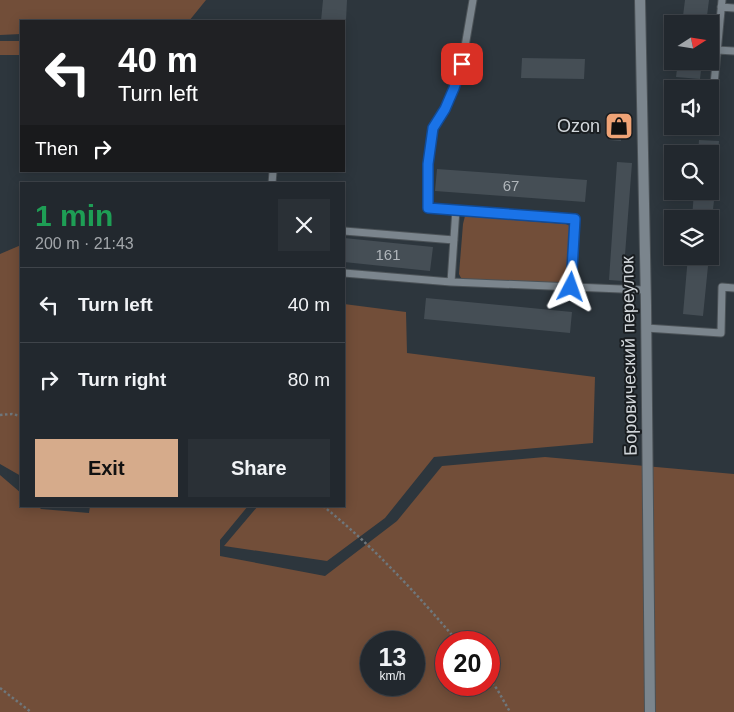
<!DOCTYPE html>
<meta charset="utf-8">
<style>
body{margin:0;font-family:Arial,sans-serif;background:#2a3036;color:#f1f3f6;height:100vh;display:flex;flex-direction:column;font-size:19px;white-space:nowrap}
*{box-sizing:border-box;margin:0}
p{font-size:16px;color:#a2a6aa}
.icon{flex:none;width:28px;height:28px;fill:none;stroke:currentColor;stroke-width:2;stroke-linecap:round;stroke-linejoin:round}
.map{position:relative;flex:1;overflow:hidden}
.side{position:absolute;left:20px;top:182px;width:325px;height:325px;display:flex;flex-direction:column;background:#22282e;border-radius:0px;box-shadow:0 2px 12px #0003,0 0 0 1px #3f444a}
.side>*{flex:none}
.top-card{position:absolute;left:20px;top:20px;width:325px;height:152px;border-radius:0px;box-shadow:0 2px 12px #0003,0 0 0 1px #3f444a;background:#202124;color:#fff;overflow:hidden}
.needle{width:32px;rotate:78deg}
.buttons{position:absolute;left:664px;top:15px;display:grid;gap:10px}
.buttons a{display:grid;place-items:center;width:55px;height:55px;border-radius:0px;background:#22282e;box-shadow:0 2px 12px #0003,0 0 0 1px #3f444a;font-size:25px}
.speed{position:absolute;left:360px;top:631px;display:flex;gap:10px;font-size:25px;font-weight:700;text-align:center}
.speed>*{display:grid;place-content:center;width:65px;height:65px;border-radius:50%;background:#22282e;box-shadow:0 2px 12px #0003,0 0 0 1px #3f444a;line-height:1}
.speed small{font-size:12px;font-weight:400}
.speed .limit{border:8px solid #d22;background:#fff;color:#111}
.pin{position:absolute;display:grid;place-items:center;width:42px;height:42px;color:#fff;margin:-21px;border-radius:10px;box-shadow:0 2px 8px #0006}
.me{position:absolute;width:55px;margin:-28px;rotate:4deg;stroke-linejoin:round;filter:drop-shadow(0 0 4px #0008)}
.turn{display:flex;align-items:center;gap:18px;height:105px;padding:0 15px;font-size:22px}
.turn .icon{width:65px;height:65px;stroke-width:2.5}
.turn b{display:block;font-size:35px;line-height:42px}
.then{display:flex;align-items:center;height:48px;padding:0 15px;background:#0003;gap:10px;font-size:19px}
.round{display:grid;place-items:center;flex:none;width:52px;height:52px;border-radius:0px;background:#2a3036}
.summary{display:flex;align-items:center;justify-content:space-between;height:85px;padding:0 15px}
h1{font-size:30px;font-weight:800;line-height:38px;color:#1e9e55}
.action{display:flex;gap:10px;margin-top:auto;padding:10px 15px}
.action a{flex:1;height:58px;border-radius:0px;background:#d6ab8b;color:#111;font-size:20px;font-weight:800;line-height:58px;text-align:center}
.action a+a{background:#2a3036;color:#f1f3f6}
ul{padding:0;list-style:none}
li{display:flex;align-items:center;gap:15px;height:75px;padding:0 15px;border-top:1px solid #3f444a}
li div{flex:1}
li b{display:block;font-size:19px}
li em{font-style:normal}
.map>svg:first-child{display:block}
.green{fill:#724e39;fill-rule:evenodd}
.building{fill:#454e55}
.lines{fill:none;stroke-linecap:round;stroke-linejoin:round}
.service-casing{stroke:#4b5257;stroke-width:9}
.minor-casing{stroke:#4b5257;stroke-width:12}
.path{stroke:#6f777c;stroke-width:2.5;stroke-dasharray:2.5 2.5;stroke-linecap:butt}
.service{stroke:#7b858d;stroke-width:7}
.minor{stroke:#7b858d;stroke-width:10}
.route-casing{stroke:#114b97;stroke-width:12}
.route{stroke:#1a73e8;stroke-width:9}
.labels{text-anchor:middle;stroke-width:4;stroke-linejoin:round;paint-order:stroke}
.number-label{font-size:15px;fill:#afb5ba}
.poi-label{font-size:18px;fill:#d2d7db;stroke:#191d20;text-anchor:end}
.street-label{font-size:18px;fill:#d2d7db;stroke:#191d20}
</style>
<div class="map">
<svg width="734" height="712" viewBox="0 0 734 712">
<rect width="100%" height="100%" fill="#2d363d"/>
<!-- green -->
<path class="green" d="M0 0H206L189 21H21V34L0 35Z
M0 41H21V55H0Z
M465 216 566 224 570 226 566 284 462 280 459 274 463 224Z
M21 245V476L0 464V254Z
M344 304 406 312 407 353 595 377 593 443 434 457 385 518 327 561 224 546 258 506H344Z
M545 457 734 474V712H0V475L21 493V506H38L41 509 89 513 90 506H248L220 540V556L325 576 397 521 442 466ZM371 642H414V685H371ZM446 642H489V685H446Z"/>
<!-- building -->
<path class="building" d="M323 0H347L346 21H321Z
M685 0H709L706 24H682Z
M522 58 585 59 584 79 521 78Z
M678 61H702L700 79 676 77Z
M611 122 622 123 621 141 609 140Z
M699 140 719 141 718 154H698Z
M617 162 632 163 623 281 609 280Z
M437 169 587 180 585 202 435 191Z
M694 191H715L712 219H692Z
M344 238 433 247 430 271 344 262Z
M688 256H709L703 316 683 314Z
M426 298 572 312 570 333 424 319Z"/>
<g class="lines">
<defs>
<path id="service" d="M473 0 462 64 454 88 445 109 433 128 430 144 428 164V208L575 219 571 287
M721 7 734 8
M717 50 734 51
M713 95 722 0
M272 184 273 171
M456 209 451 282 645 290
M344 231 454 240
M344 273 451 282
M646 328 721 333 722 287 734 288"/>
<path id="minor" d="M640 0 646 305 650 712"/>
</defs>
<!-- service casing -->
<use href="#service" class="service-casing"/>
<!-- minor casing -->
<use href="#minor" class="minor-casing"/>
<!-- path -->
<path class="path" d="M0 415 12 414 21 416
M323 506C373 546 417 594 458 642
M489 679 497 689 510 712
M0 688 31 712"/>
<!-- service -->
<use href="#service" class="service"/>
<!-- minor -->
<use href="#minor" class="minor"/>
</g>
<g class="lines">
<defs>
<path id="route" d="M462 64 454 88 445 109 433 128 428 164V208L575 219 571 287"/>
</defs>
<!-- route casing -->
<use href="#route" class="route-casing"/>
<!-- route -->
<use href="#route" class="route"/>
</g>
<!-- icons -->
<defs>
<symbol id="shop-square" viewBox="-11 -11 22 22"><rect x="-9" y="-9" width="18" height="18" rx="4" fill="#efa376" stroke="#191d20"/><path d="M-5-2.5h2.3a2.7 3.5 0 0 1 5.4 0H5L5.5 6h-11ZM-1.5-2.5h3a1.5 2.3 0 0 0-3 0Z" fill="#111"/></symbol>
</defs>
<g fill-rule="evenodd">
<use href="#shop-square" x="603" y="110" width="32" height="32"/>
</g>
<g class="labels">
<!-- number labels -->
<g class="number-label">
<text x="511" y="191">67</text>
<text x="388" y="260">161</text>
</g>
<!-- poi labels -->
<g class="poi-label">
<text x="600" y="132">Ozon</text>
</g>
<!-- street labels -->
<g class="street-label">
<text transform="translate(629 356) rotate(-91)" y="6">Боровический переулок</text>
</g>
</g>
</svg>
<div class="buttons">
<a><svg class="needle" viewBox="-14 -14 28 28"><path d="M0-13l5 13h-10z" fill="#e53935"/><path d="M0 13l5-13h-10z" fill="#a2a6aa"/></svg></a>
<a><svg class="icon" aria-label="sound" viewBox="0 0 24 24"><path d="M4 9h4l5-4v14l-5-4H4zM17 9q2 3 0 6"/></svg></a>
<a><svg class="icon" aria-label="search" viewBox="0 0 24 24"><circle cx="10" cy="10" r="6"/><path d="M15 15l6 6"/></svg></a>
<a><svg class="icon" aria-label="layers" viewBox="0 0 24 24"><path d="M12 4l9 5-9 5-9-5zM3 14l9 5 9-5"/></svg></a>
</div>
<div class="speed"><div>13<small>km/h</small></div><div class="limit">20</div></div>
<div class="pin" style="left:462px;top:64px;background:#d93025"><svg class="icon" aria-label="arrive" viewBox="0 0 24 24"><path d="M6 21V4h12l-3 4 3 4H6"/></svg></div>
<svg class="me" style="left:571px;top:287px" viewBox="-20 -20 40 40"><path d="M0-17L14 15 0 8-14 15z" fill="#1a73e8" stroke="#fff" stroke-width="4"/></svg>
<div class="top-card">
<div class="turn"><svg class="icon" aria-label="left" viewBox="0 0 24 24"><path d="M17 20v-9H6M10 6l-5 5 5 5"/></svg><div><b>40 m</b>Turn left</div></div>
<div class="then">Then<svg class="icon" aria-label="right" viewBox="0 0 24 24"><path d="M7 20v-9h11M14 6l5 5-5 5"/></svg></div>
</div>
<section class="side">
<div class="summary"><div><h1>1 min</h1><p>200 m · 21:43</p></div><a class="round"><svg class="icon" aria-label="close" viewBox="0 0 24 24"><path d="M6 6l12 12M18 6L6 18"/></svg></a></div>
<ul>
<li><svg class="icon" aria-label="left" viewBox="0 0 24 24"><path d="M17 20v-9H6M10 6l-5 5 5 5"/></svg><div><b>Turn left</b></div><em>40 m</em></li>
<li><svg class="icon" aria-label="right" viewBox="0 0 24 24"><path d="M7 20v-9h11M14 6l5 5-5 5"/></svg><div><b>Turn right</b></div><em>80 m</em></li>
</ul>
<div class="action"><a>Exit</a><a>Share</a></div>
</section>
</div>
